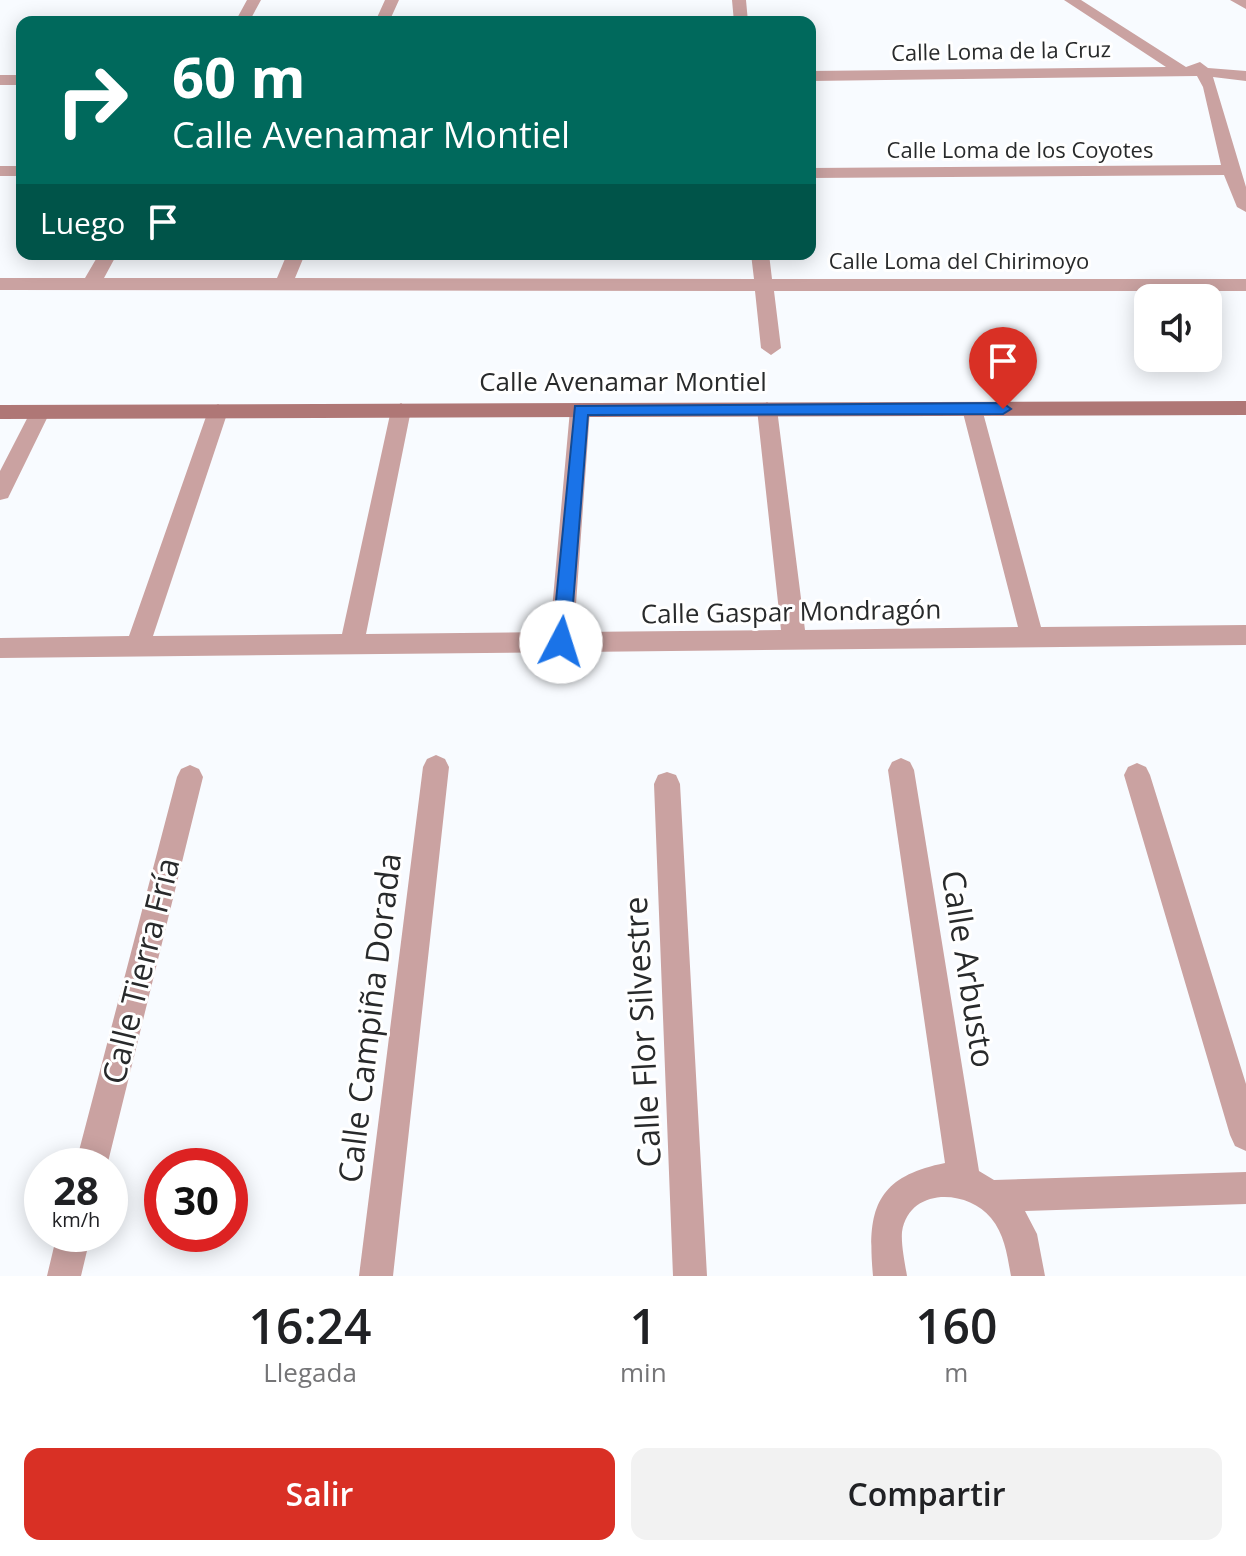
<!DOCTYPE html>
<html lang="es">
<meta charset="utf-8">
<style>
body{margin:0;font-family:"Open Sans",sans-serif;background:#f2f2f2;color:#202124;height:100vh;display:flex;flex-direction:column;font-size:30px;white-space:nowrap}
*{box-sizing:border-box;margin:0}
p{font-size:26px;color:#757577}
.icon{flex:none;width:44px;height:44px;fill:none;stroke:currentColor;stroke-width:2;stroke-linecap:round;stroke-linejoin:round}
.map{position:relative;height:1276px;overflow:hidden}
.drawer{display:flex;flex-direction:column;background:#fff;flex:1}
.drawer>*{flex:none}
.guide{position:absolute;left:16px;top:16px;width:800px;height:244px;border-radius:16px;box-shadow:0 4px 20px #0003;background:#00695c;color:#fff;overflow:hidden}
.tools{position:absolute;left:1134px;top:284px;display:grid;gap:16px}
.tools a{display:grid;place-items:center;width:88px;height:88px;border-radius:16px;background:#fff;box-shadow:0 4px 20px #0003;font-size:40px}
.speed{position:absolute;left:24px;top:1148px;display:flex;gap:16px;font-size:40px;font-weight:700;text-align:center}
.speed>*{display:grid;place-content:center;width:104px;height:104px;border-radius:50%;background:#fff;box-shadow:0 4px 20px #0003;line-height:1}
.speed small{font-size:20px;font-weight:400}
.speed .limit{border:12px solid #d22;background:#fff;color:#111}
.pin{position:absolute;display:grid;place-items:center;width:68px;height:68px;color:#fff;margin:-82px -34px;border-radius:50% 50% 50% 0;rotate:-45deg;box-shadow:0 0 8px #0007}
.pin .icon{rotate:45deg}
.me{position:absolute;width:88px;margin:-44px;rotate:5deg;stroke-linejoin:round;filter:drop-shadow(0 0 6px #0008)}
.turn{display:flex;align-items:center;gap:28px;height:168px;padding:0 24px;font-size:36px}
.turn .icon{width:104px;height:104px;stroke-width:2.5}
.turn b{display:block;font-size:56px;line-height:68px}
.then{display:flex;align-items:center;height:76px;padding:0 24px;background:#0003;gap:16px;font-size:30px}
.eta{display:flex;justify-content:space-evenly;align-items:center;height:136px;text-align:center}
.eta b{font-size:48px;font-weight:600;line-height:56px}
.cta{display:flex;gap:16px;margin-top:auto;padding:16px 24px}
.cta a{flex:1;height:92px;border-radius:16px;background:#d93025;color:#fff;font-size:32px;font-weight:600;line-height:92px;text-align:center}
.cta a+a{background:#f2f2f2;color:#202124}
.map>svg:first-child{display:block}
.lines{fill:none;stroke-linecap:round;stroke-linejoin:round}
.street{fill:#caa2a1;fill-rule:evenodd}
.secondary{fill:#af7776;fill-rule:evenodd}
.route{fill:#1a73e8;stroke:#114b97;stroke-width:2}
.labels{text-anchor:middle;stroke-width:6;stroke-linejoin:round;paint-order:stroke}
.far-street-label{font-size:22px;fill:#282a2b;stroke:#fff}
.street-label{font-size:26px;fill:#282a2b;stroke:#fff}
.near-street-label{font-size:32px;fill:#282a2b;stroke:#fff}
</style>
<div class="map">
<svg width="1246" height="1276" viewBox="0 0 1246 1276">
<rect width="100%" height="100%" fill="#f8fbff"/>
<g class="lines">
<!-- street -->
<path class="street" d="M247 0H261L249 22H235Z
M385 0H399L389 22H375Z
M732 0H746L748 22H734Z
M1064 0H1081L1186 67 1200 62 1208 68 1246 71V81L1213 77 1246 187V212L1237 207 1224 175 810 178V168L1221 165 1203 87 1197 76 810 81V71L1166 67Z
M1230 0H1246V9Z
M0 75H22V85H0Z
M0 166H22V176H0Z
M99 254H117L104 278H277L287 254H305L295 278 754 279 751 254H769L772 279H1246V291H774L781 348 771 355 761 348 755 291 0 290V278H85Z
M767 402 777 409 805 630 1018 627 962 409 972 402 982 409 1041 627 1246 625V645L0 658V638L129 636 208 411 218 404 228 411 153 636 342 634 391 410 401 403 411 410 366 634 550 632 570 410 580 403 590 410 574 632 781 630 757 409Z
M40 405 50 412 8 498 0 500V471L33 407Z
M436 755 445 759 449 767 393 1276H359L423 767 427 759Z
M901 758 910 762 914 770 979 1171 994 1180 1246 1172V1204L1025 1211 1037 1234 1045 1276H1011C1007 1255 1005 1235 991 1218 967 1189 909 1187 902 1232 901 1245 905 1263 907 1276H873C867 1210 875 1177 945 1163L888 770 892 762Z
M1137 763 1146 767 1150 775 1246 1084V1151L1235 1146 1230 1135 1124 775 1128 767Z
M190 765 199 769 203 777 107 1166H75L177 777 181 769Z
M667 772 676 775 680 784 707 1276H673L654 784 658 775Z
M57 1234H91L81 1276H47Z"/>
<!-- secondary -->
<path class="secondary" d="M1246 401V415L0 419V405Z"/>
</g>
<!-- route -->
<path class="route" d="M1003 403 1011 409 1003 414 588 415 570 642 561 650 555 648 552 642 575 406Z"/>
<g class="labels">
<!-- far-street labels -->
<g class="far-street-label">
<text transform="translate(1001 51) rotate(-1)" y="8">Calle Loma de la Cruz</text>
<text x="1020" y="158">Calle Loma de los Coyotes</text>
<text x="959" y="269">Calle Loma del Chirimoyo</text>
</g>
<!-- street labels -->
<g class="street-label">
<text x="623" y="391">Calle Avenamar Montiel</text>
<text transform="translate(791 612) rotate(-1)" y="9">Calle Gaspar Mondragón</text>
</g>
<!-- near-street labels -->
<g class="near-street-label">
<text transform="translate(968 969) rotate(81)" y="11">Calle Arbusto</text>
<text transform="translate(141 971) rotate(-76)" y="11">Calle Tierra Fría</text>
<text transform="translate(370 1018) rotate(-83)" y="11">Calle Campiña Dorada</text>
<text transform="translate(643 1032) rotate(-93)" y="11">Calle Flor Silvestre</text>
</g>
</g>
</svg>
<div class="tools">
<a><svg class="icon" aria-label="sound" viewBox="0 0 24 24"><path d="M4 9h4l5-4v14l-5-4H4zM17 9q2 3 0 6"/></svg></a>
</div>
<div class="speed"><div>28<small>km/h</small></div><div class="limit">30</div></div>
<div class="pin" style="left:1003px;top:409px;background:#d93025"><svg class="icon" aria-label="arrive" viewBox="0 0 24 24"><path d="M6 21V4h12l-3 4 3 4H6"/></svg></div>
<svg class="me" style="left:561px;top:642px" viewBox="-20 -20 40 40"><circle r="19" fill="#fff"/><path d="M0-13L10 11 0 6-10 11z" fill="#1a73e8"/></svg>
<div class="guide">
<div class="turn"><svg class="icon" aria-label="right" viewBox="0 0 24 24"><path d="M7 20v-9h11M14 6l5 5-5 5"/></svg><div><b>60 m</b>Calle Avenamar Montiel</div></div>
<div class="then">Luego<svg class="icon" aria-label="arrive" viewBox="0 0 24 24"><path d="M6 21V4h12l-3 4 3 4H6"/></svg></div>
</div>
</div>
<section class="drawer">
<div class="eta">
<div><b>16:24</b><p>Llegada</p></div>
<div><b>1</b><p>min</p></div>
<div><b>160</b><p>m</p></div>
</div>
<div class="cta"><a>Salir</a><a>Compartir</a></div>
</section>
